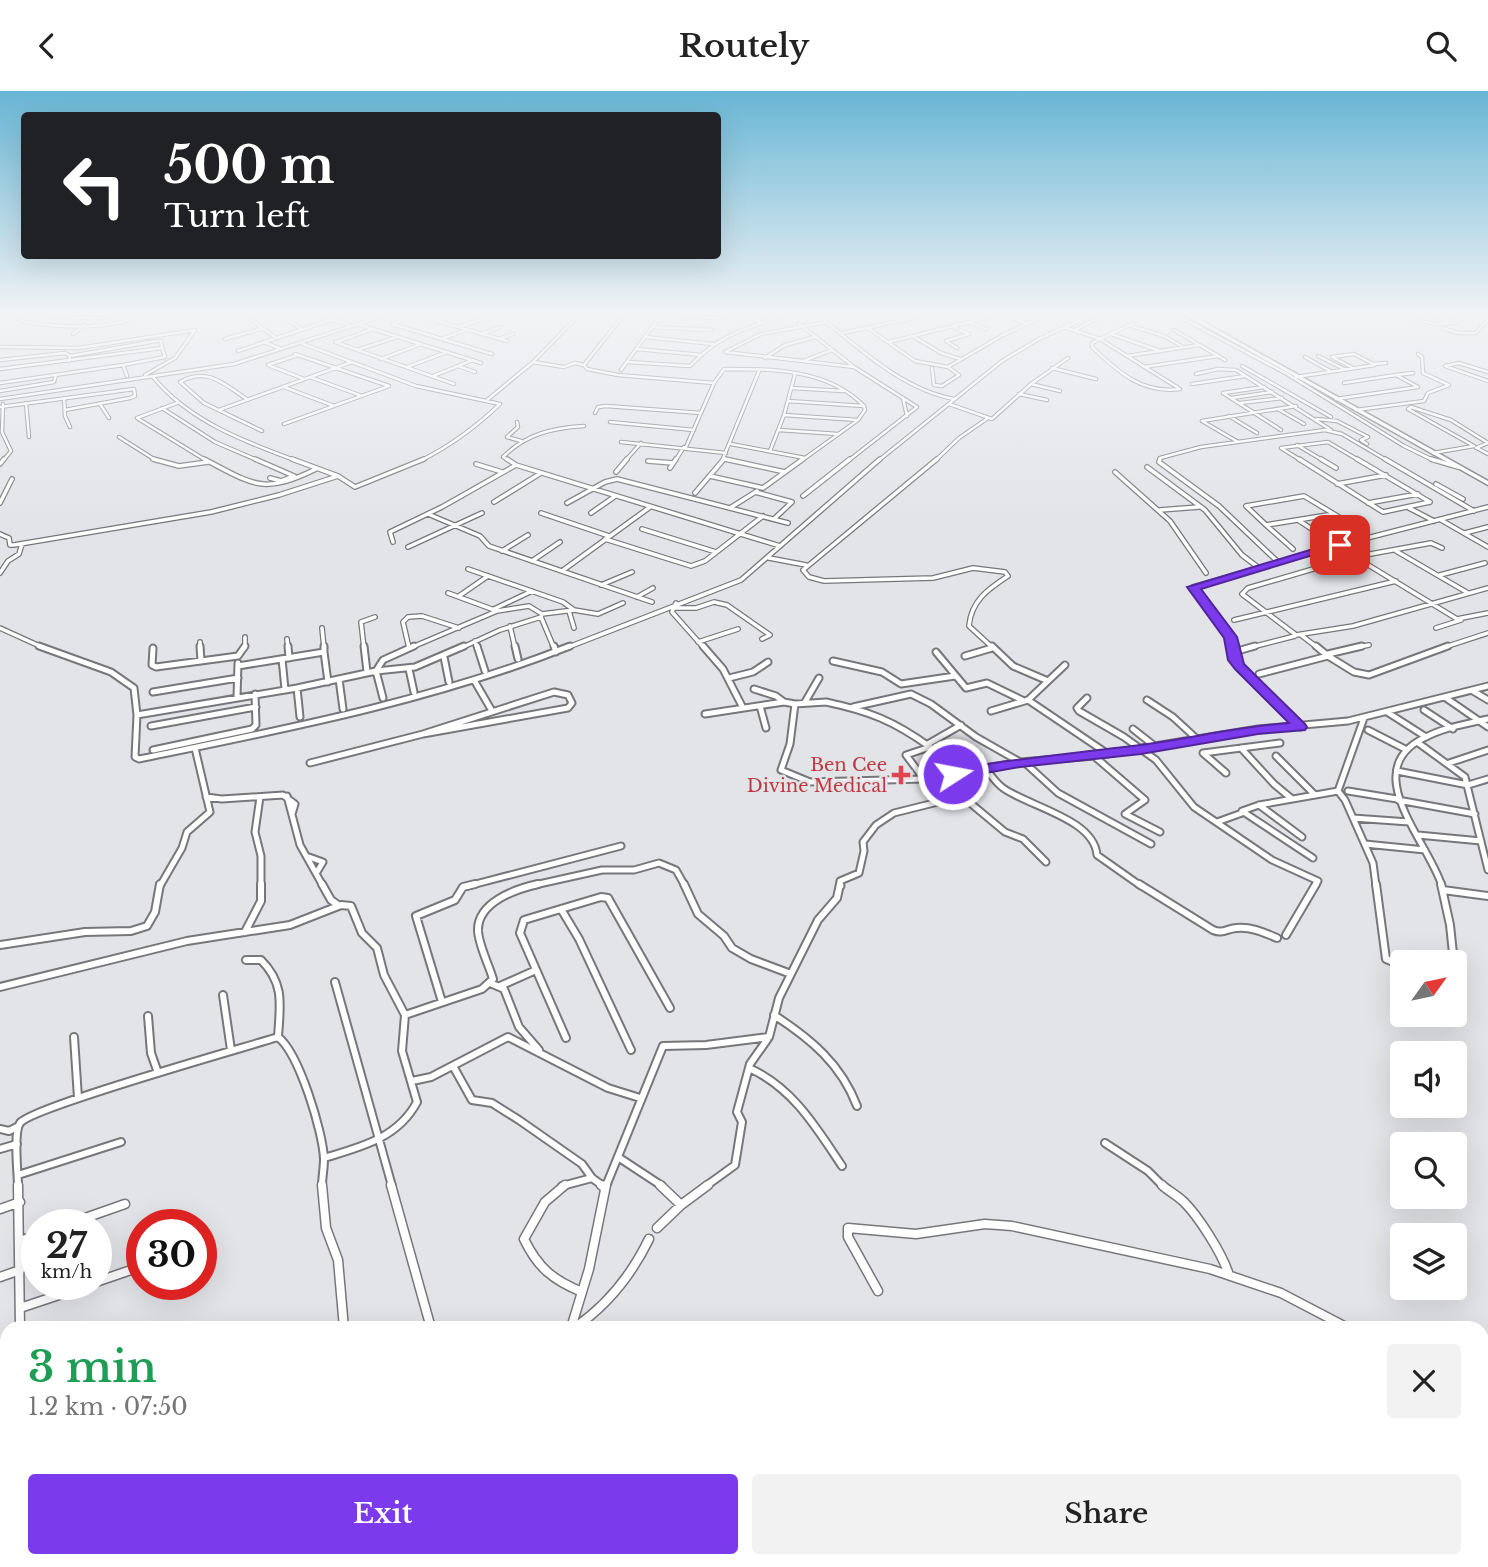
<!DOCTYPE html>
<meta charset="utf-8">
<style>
body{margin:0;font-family:"Libre Baskerville",serif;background:#f2f2f2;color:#222;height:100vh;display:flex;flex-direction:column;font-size:26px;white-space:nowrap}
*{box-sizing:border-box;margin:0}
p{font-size:23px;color:#767676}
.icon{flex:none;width:38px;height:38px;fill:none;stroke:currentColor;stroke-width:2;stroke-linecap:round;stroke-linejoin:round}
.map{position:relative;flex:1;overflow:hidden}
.details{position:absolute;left:0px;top:1230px;width:1489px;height:247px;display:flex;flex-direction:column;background:#fff;border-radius:21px 21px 0 0;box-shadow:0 7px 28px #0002}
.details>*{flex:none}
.guide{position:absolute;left:21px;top:21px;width:700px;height:147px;border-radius:7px;box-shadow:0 7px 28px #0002;background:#202124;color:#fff;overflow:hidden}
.needle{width:46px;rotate:57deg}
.fabs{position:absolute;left:1390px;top:859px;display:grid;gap:14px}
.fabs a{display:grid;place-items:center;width:77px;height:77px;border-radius:7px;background:#fff;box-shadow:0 7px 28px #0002;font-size:35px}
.speed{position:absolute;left:21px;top:1118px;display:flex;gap:14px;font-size:35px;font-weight:700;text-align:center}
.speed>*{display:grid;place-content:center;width:91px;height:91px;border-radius:50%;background:#fff;box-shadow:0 7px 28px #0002;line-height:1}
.speed small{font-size:18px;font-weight:400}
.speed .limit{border:10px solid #d22;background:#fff;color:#111}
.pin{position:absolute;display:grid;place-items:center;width:60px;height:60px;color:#fff;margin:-30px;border-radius:14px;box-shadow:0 4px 10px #0006}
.me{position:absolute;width:77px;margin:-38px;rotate:79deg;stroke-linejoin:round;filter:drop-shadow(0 0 5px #0008)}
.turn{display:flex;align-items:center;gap:24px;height:147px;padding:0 28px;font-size:32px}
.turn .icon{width:91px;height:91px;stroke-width:2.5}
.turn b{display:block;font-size:49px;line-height:60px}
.round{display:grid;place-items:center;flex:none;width:74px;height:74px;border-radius:7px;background:#f2f2f2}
.head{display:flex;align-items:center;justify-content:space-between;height:119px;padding:0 28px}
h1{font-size:42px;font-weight:600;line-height:52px;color:#1e9e55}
.button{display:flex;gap:14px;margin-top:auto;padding:14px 28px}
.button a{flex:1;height:80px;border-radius:7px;background:#7c3aed;color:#fff;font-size:28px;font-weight:600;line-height:80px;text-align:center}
.button a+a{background:#f2f2f2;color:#222}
header{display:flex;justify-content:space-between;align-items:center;height:91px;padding:0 28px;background:#fff;font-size:32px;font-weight:600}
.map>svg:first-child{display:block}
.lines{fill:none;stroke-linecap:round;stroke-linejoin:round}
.street-far4-casing{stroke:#76777b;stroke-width:4.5}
.street-far3-casing{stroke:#76777b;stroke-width:6}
.street-far2-casing{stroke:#76777b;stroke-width:9}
.street-far1-casing{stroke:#76777b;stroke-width:10}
.street-casing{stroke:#76777b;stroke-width:11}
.primary-casing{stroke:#76777b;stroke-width:3}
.street-far4{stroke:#fff;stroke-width:2.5}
.street-far3{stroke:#fff;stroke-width:3.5}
.street-far2{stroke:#fff;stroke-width:5}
.street-far1{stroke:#fff;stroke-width:6}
.street{stroke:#fff;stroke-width:8}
.primary{fill:#fff;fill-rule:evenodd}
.route{fill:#7c3aed;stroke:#51269a;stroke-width:2}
.health-dot{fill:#e0444e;stroke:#e3e4e8;stroke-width:2.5}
.labels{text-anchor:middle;stroke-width:5;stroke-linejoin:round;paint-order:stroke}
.health-label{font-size:18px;fill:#be3a42;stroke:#e3e4e8;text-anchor:end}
</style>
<header><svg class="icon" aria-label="back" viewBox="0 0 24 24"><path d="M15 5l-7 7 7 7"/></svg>Routely<svg class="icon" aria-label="search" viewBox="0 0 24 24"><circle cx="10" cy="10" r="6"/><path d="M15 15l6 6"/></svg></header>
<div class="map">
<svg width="1488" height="1476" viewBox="0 0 1488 1476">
<rect width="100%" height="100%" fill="#e3e4e8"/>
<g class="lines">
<defs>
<path id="street-far4" d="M19 221V228L25 231C68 237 110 240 150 221
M44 221 49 226 101 227 128 221
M261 221 250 228 276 247
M297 221 285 228 302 238
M361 221 373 225
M814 221C856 254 900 298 954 308
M886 221 905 230
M1171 221 1287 283 1404 355 1435 370
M1395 221C1420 230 1443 241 1467 224
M1422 221 1456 232
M1457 221 1488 228
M741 222 760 231
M998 222 1025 232
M416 224 507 250
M963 224 976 230
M661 225 718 227 742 223
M896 225 909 221
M322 226 335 221
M812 226 798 232 854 276 917 316 848 370
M333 229 349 234
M438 230 461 221
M827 231 761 243 725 261 854 276
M970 232 986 238
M392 233 492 263
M392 233 422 221
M360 234 481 272
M1128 234 1164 245 1183 256
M459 236 482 228
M653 236 712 239
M954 236 969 243 946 250 957 257
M1064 236 1100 248
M1443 237 1458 242H1476L1488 229
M869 238 915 270 948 276 1003 244 1053 221
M1075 239 1109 221
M1174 239 1225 269
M842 242 942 221
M73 243 84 234
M481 243 500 236
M1111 243 1160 260
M645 246 713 253
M914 246 941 262 960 268
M225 248 261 238
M441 248 466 239
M499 248 513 243
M1100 248 1180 298C1142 303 1118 281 1092 256V252Z
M1100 248 1134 232
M264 251 281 258
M335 251 454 293
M336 251 373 238
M889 251 1002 223
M303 253 416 295 486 310
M0 256 79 257 195 239 175 267 145 284
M636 258 702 264
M357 259 397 246
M238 260 355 221
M295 263 389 295
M298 264 268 274 304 288
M1127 265 1199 254
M1318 265 1344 278
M1305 266 1330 280
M765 267 785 254 815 246
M381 268 421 253
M0 269 65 262 70 265
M69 270 70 265 156 250H161L162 257
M803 270 832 259
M533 271 564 276 575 272 584 274 587 278 618 284 714 292
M628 271 690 275C718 245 741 239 779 226L777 221
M1374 273 1386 272
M584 274 626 221
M458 275 475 281
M1242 275 1331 326
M1445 275 1488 290
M1445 275 1459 272 1488 281
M407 276 447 261
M1144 276 1218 265
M932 277 934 294 942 295 959 284 948 276
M1052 277 1096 288
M0 278 162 257 165 266 123 274
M621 279 663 221
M1196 283 1218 278 1236 279 1331 339
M433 285 473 269
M153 286C189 330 245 351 297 370
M310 286 362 305
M1296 286 1375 274 1354 263 1332 266 1353 277
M0 292 123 274 127 285
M1344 292 1396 284
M1031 293 1060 300
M1192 293 1245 285
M284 296 334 315
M792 297 843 300
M0 300 54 291 56 284
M1223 302 1281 339
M1223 302 1264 296
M1019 303 1047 309
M64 307 65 325 70 336
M903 307 907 325
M1232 307 1272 301
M0 308 234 273 395 221
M1336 308 1418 296 1396 284 1413 282
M248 309C225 294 208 275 180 291L204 312 262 340
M788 310 864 315
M26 312 29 346
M177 312 137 327 207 370
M1240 312 1282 307
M100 313 109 327
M949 313 992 328 1031 293 1068 267
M0 316 134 298 135 305 130 307 65 319
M162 317 215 351 259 370
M1278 318 1304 333
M219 319 352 271
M1356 319 1424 310 1428 302 1449 294 1423 282 1422 266 1418 263
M595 322 598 316 606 315 701 322
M784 324 858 329
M1229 325 1257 342
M1317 328 1337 330 1368 346 1361 349 1367 353
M517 331 518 336 507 346 521 350
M610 331 694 339
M284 333 389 295
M779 339 838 343
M119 346 157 370
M621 351 726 362
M1238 351 1202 330 1296 315
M731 353 805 367
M1297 354 1324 370
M686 356 714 292 724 278C773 278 828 278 864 315
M1281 357 1302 370
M1281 357 1328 351 1360 370
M1477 357 1488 363
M770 360 784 324 795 283
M1433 362 1474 355 1408 318 1411 316 1451 329 1488 352 1476 357
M724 368 733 370
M3 370 11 360 2 341 3 313
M420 370C450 355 476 336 500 313L486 310 533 271 582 221
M509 370 503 366C526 343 552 337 584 335
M625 370 641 352
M675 370 684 356
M722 370 759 280
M801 370 858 329 865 319 864 315
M878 370 1002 270 1039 248 1098 221
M935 370 959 347 988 327
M1159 370 1160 367 1201 356 1325 339 1342 343 1388 370"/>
<path id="street-far3" d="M153 368 179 375 208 371
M204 368C254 394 263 404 316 378
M255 368 294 385 281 390 270 387
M292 368 338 385 355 396 424 368
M507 368 516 374 780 455
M725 368 785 381
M937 368 803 479 809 486 824 490 933 487 973 477 1005 481 1008 485C988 498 971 510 969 535L993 557
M1160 368 1159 371 1219 415 1278 471
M1299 368 1383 421 1430 411
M1321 368 1336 377
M1357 368 1430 411
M1385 368 1474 420
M1431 368 1458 376
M648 370 673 372
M0 373 4 368
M476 373 502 381
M1147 376 1205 419 1242 464 1259 477
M670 377 676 368
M616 381 627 368
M1115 381 1170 430 1206 482
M710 385 763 397 803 368
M1337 393 1386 384
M1436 393 1463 408
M755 401 792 411 774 428
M695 402 724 368
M803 405 850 368
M1304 405 1334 423 1266 434 1246 415Z
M494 411 541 382
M0 412 12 388
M567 412 605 391 617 388 788 432
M1368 412 1418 403
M730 417 757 400
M1409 417 1434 430
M1160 419 1199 416
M541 422 609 445
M591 422 614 406
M428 423 480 445 489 455 652 511
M1334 423 1363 441
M1298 429 1336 454
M1441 429 1488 456
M1266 434 1293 458
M642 438 716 461
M1465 442 1488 436
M0 443 9 447 10 454H14L211 421 279 404 338 385
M605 448 691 475 705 470 763 425
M393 451 390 441 442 416 516 374
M408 456 482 422
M1442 457 1431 452 1354 466 1248 497 1242 503 1296 544 1353 535 1488 497
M502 460 528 444
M1396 460 1468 502
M1347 461 1457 528 1488 522
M769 467 806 474
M532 470 560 451
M468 478 563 511 574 519
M562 480 650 416
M0 482 8 470 19 463 22 453
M1440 484 1485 472
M601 494 632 481
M448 502 497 520
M459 505 488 485
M637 506 653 497
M676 512 672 521 704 557
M673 517H696L714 511 727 514 770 544 762 548
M494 518 532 500
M569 520 574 537
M542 523 574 519 598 523 623 512
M541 526 554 557
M1234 529 1396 490
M510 535 515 557
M0 537 44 557
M322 537 324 557
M1436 537 1461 529
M1301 544 1318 557
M245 546V557
M287 548 288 557
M475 550 477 557
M200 551V557
M698 551 738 538
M364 557 361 531 375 526
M409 557 403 531 408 526 422 525 459 537
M410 557 497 520 529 515 542 523 541 526 500 539 461 557
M566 557 741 489 880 368
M1232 557 1230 546 1193 496 1336 455 1488 416
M1248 557 1295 545
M1354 557 1369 554
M1442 557 1488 542"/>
<path id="street-far2" d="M39 555 111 581 134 597 137 624 135 666 139 668C285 638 431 610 570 555
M200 555 201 570
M288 555 289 567
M324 555V561
M364 555 367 581
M477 555 485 580
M515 555 518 568
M554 555 556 561
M703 555 723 578 743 617
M992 555 1013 575 1048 590
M1232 555 1235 569 1240 576 1300 636
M153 557 152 574 156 576 238 565 245 555
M936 561 966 597 987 592 1022 609
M1234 561 1255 555
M1328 563 1362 555
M965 565 992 557
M1328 565 1354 581 1369 584 1448 555
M444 566 449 591
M282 568 285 598
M833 570 882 581 901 593 955 585
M238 575 324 561 328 591
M409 578 414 601
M376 580 383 607
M376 580 383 569 414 555
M376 580 415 576 464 555
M1259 583 1328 565 1316 555
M729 587 753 581 768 571
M339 588 343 618
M474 589 492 620
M297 597 300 626
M754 598 776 605 784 611
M1473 600 1488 609
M153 601 238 587
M554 601 568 604 572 612 568 617 423 643Z
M237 606 238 572
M1087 607 1077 617 1079 620 1124 646 1156 669 1194 716 1272 769 1318 790 1315 795
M1446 607 1488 636
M1028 609 1065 574
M1147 609 1173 626 1198 649
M805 611 819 587
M826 611C869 620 894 630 930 656L906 664 924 688 810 691 781 679 790 653 795 613Z
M760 615 766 637
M853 616 911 603 931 613 976 646 1020 671
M1424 619 1453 638
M991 620 1028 609 1108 663
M1387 621 1426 646
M705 623 784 611 795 613
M137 624 297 597 376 580
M1364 627 1338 700 1345 709 1373 772 1376 795
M151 635 256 616
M1133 638 1156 656
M1368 639 1407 659
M1417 651 1465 686 1488 779
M928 653 961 634
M1241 657 1274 693 1292 708
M153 659 252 638 256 634 255 603
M1094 665 1145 709 1125 723 1160 741
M1276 665 1315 704
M1024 671 1058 702 1151 753
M310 672 423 643
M1449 672 1488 659
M985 677C991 684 996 692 1003 697 1030 716 1094 728 1097 764L1141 795
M1397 680 1468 694 1488 688
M1226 682 1203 662 1280 652
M939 686 1005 741 1023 748 1046 771
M924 688 1020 671 1094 665 1258 638 1348 630 1488 595
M1348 700 1397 708
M287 705 300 754 323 795
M206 706 222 708 283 704 295 713 292 723
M260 706 255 741 261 765V795
M1398 709 1475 723
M1259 714 1302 746
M1353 727 1409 731
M1217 731 1242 722
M1418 744 1481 750
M1365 753 1425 759
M309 766 323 771 317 781
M1313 767 1242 720 1259 714 1338 700
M160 795 182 757 187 741 210 721 195 657
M468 795 621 755
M530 795 602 779H634L659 772 676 779 685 795
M841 795 840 790 859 782 864 760 863 751 876 734 894 722 962 705
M1442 795C1428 750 1356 678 1426 646 1445 636 1467 633 1488 628"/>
<path id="street-far1" d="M322 793 331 809 338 814
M684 793 698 823 724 845 732 857 751 868 791 883
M1139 793 1213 839C1223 843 1226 838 1236 837 1250 835 1265 842 1277 847
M1376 793 1386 868 1402 875
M1441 793 1450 834 1454 872
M1443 799 1488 805
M561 818 579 848 631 959
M245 841 261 810V793
M1286 844 1316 793
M0 854 85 841 131 840 147 835 155 821 160 793
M246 869H261C285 893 280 914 278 946
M1454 879 1455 887
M335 891 392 1095
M490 892 504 898 519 936 539 959
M500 895 536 879
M0 896 187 850 290 834 341 814 351 815 362 842 377 857 384 884 405 924 402 960 417 1011C398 1047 361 1056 324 1067
M223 904 231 959
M442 911 416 825 455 809 463 796 475 793
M405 924 482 898 493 888C489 874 479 855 478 840 477 811 516 798 538 793
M774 924C811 948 841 973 857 1015
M148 925 151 962 158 982
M74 946 78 1007
M566 947 520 842 524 829 601 806 608 807 670 917
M453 975 472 1009 492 1012 519 1029 582 1073 592 1087 603 1095
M749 977C793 997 816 1036 842 1075
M412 990 431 986 508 946 608 997 640 1007
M0 1038 9 1040 17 1036
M1105 1052 1148 1080 1163 1095
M0 1058 17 1053
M618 1066 662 1095
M18 1084 121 1051
M18 1095C18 1082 13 1042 20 1032 32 1016 243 957 278 946 299 962 323 1041 324 1068 324 1077 322 1087 322 1095
M562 1095 592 1087
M606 1095 663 955 706 954 769 946
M706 1095 735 1074 742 1031 737 1021 750 973 769 946 779 907 818 829 837 807 840 793"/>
<path id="street" d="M18 1094 20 1237
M322 1094 326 1137 338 1169 344 1237
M391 1094 431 1237
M565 1094 545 1111 524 1148C538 1177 553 1189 582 1201
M601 1094 605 1097
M660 1094 681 1114
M1162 1094C1168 1100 1177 1104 1184 1111 1199 1126 1221 1161 1228 1181
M0 1118 20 1111
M65 1134 125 1113
M657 1137 681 1114 708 1094
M20 1150 37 1144
M0 1186 20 1179
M96 1191 131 1179
M878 1200 848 1146V1137L916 1143 985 1133 1012 1135 1210 1178 1281 1202 1348 1237
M20 1217 89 1194
M571 1237 589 1178 606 1094
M574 1237C608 1214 631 1185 649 1148
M0 1258 7 1255
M1482 1299 1488 1304
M0 1340 7 1337
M0 1389 7 1385
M1482 1466 1488 1470
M45 1470 46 1476
M869 1470 872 1476
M975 1470 978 1476
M1114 1470 1118 1476
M1342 1470 1347 1476
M136 1476 146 1470
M305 1476 316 1470
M456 1476 459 1470
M764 1476 776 1470
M1070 1476 1080 1470"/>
<path id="primary" d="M1180 221H1186L1488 390V394Z"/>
</defs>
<!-- street-far4 casing -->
<use href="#street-far4" class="street-far4-casing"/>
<!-- street-far3 casing -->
<use href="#street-far3" class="street-far3-casing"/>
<!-- street-far2 casing -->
<use href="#street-far2" class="street-far2-casing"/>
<!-- street-far1 casing -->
<use href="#street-far1" class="street-far1-casing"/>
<!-- street casing -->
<use href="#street" class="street-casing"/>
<!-- primary casing -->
<use href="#primary" class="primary-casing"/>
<!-- street-far4 -->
<use href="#street-far4" class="street-far4"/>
<!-- street-far3 -->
<use href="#street-far3" class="street-far3"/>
<!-- street-far2 -->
<use href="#street-far2" class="street-far2"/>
<!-- street-far1 -->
<use href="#street-far1" class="street-far1"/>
<!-- street -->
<use href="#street" class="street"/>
<!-- primary -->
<use href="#primary" class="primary"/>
</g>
<!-- sky -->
<linearGradient id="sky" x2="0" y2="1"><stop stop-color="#68b6d5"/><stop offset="0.52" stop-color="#f2f3f5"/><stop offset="1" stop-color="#f2f3f5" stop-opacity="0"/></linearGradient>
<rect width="1488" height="428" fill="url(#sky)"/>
<!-- route -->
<path class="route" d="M1336 451 1346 454 1201 498 1237 546 1244 573 1305 633 1307 636 1305 639 1258 643 1141 663 1020 676 953 688 945 683 953 678C1015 668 1077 662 1140 654 1189 648 1238 635 1289 632L1235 578 1228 569 1224 547 1187 496Z"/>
<!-- markers -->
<path class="health-dot" d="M897.5 673.5h7v7h7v7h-7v7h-7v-7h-7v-7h7z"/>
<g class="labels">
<!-- health labels -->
<g class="health-label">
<text x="887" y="680">Ben Cee<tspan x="887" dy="21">Divine Medical</tspan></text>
</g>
</g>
</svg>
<div class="fabs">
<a><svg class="needle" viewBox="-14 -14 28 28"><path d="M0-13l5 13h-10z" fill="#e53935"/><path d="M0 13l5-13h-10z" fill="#767676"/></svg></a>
<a><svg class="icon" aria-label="sound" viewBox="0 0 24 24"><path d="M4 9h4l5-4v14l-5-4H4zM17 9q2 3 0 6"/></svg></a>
<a><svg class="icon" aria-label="search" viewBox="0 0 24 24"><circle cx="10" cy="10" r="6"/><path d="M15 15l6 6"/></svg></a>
<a><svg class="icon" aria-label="layers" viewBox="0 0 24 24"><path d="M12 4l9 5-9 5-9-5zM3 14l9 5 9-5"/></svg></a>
</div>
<div class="speed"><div>27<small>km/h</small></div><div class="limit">30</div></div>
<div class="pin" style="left:1340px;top:454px;background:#d93025"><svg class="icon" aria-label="arrive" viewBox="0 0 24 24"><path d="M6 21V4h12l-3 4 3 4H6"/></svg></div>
<svg class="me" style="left:953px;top:683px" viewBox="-20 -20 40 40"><circle r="17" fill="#7c3aed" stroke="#fff" stroke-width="3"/><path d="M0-11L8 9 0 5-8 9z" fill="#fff"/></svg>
<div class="guide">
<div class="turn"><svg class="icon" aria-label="left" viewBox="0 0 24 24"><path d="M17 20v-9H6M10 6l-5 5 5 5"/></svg><div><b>500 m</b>Turn left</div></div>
</div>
<section class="details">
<div class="head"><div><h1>3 min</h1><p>1.2 km · 07:50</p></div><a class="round"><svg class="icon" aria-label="close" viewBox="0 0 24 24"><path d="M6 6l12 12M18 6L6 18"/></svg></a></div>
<div class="button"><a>Exit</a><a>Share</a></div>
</section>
</div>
